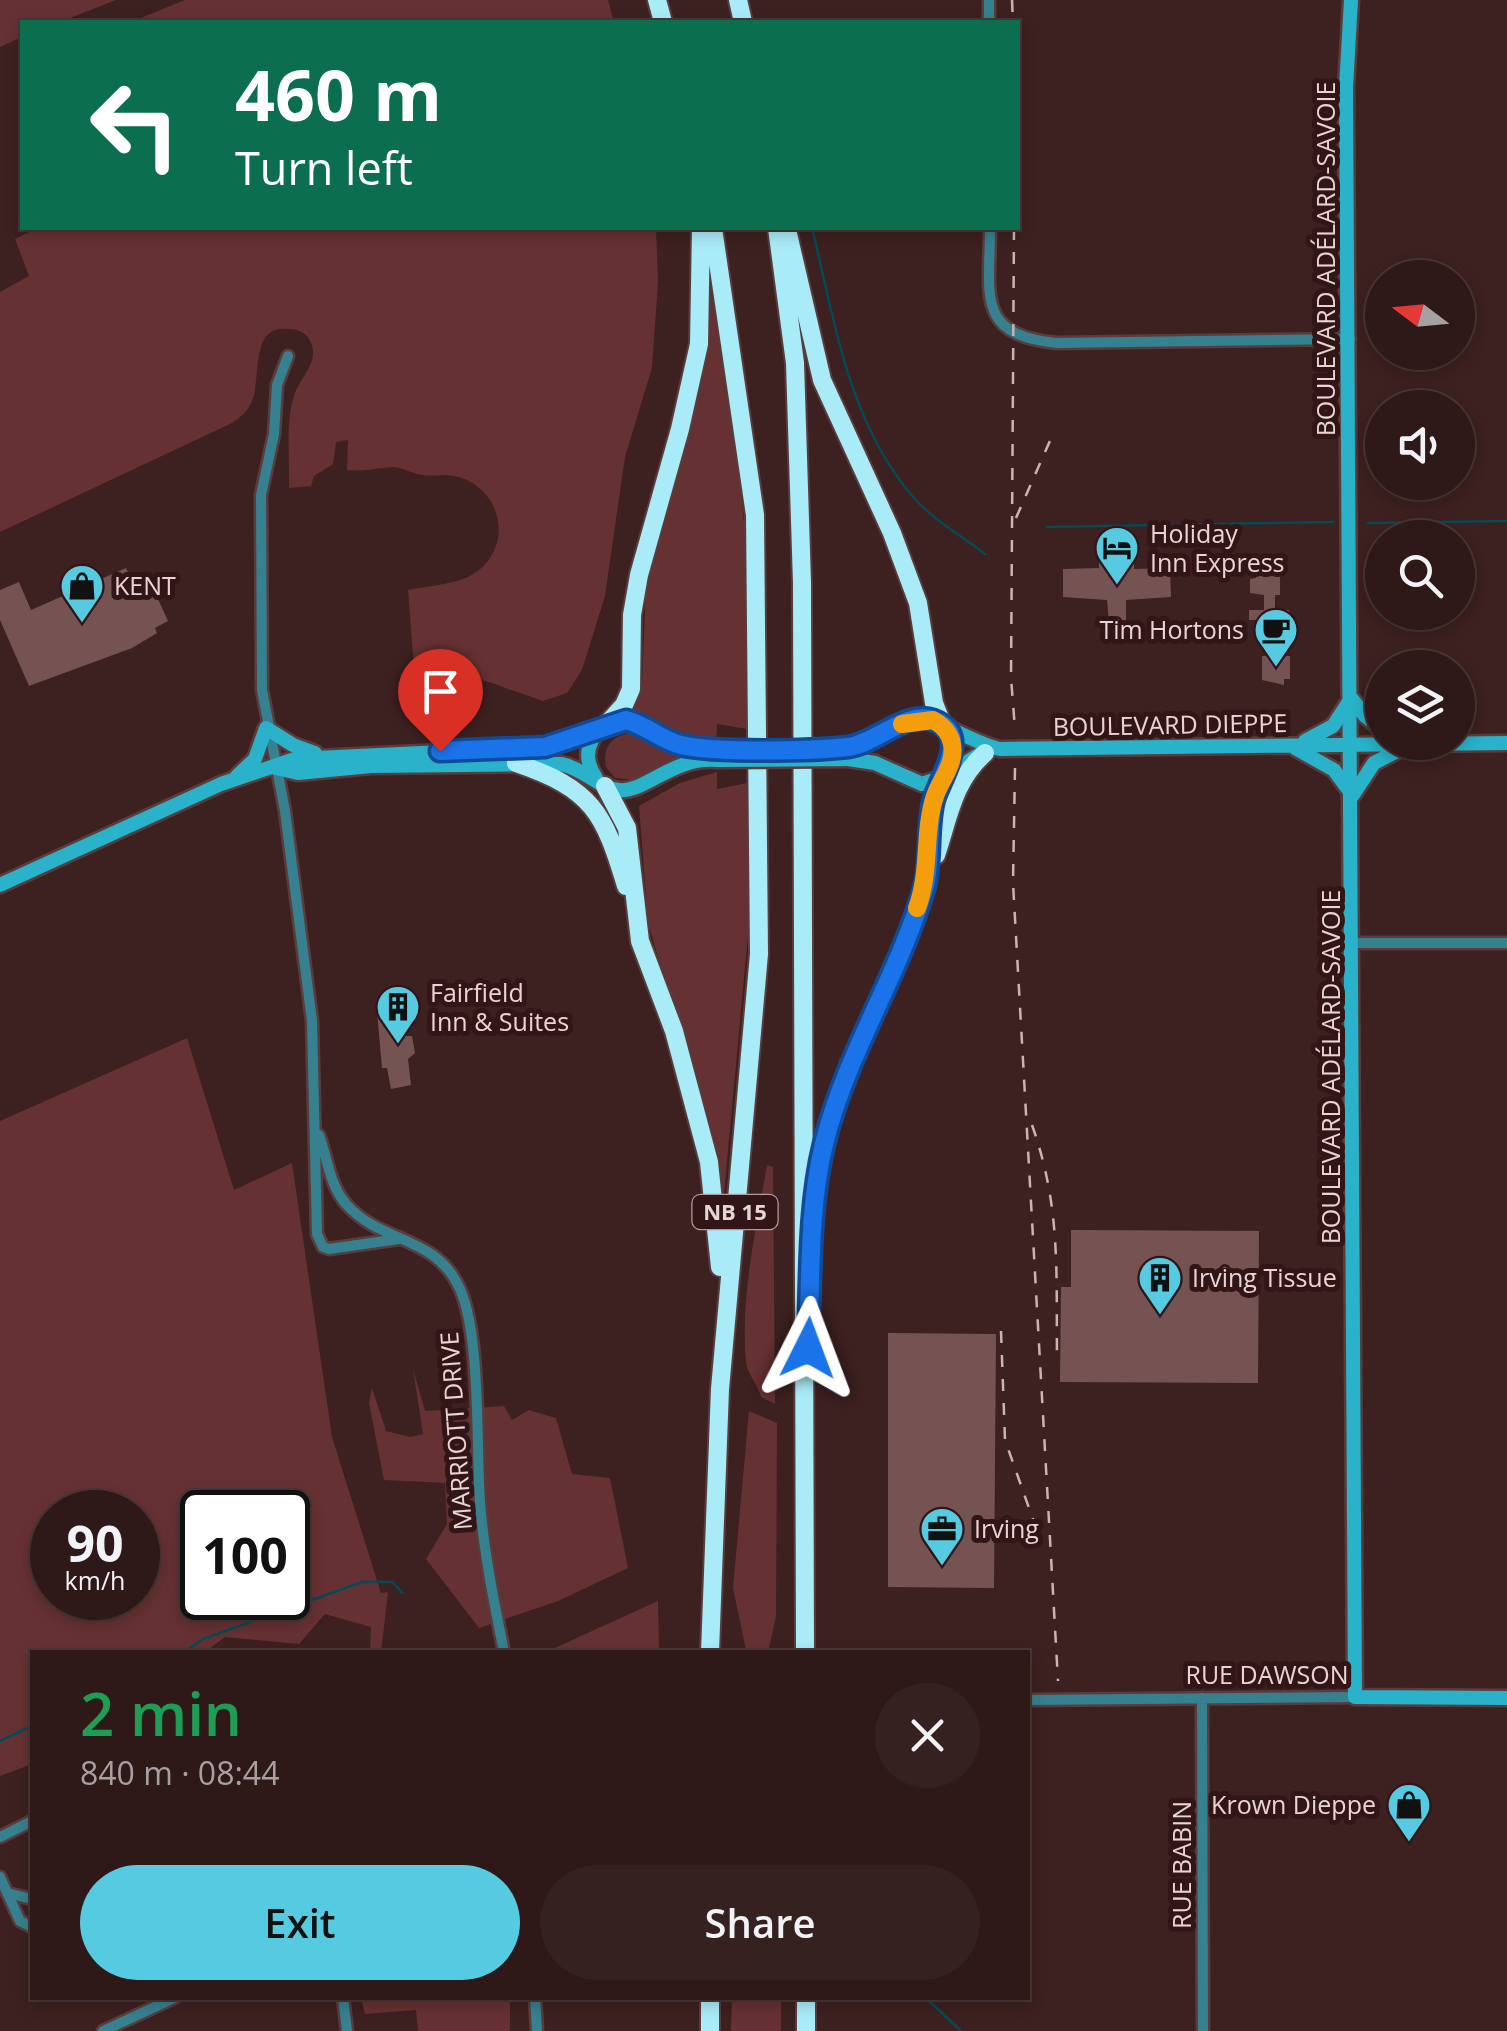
<!DOCTYPE html>
<meta charset="utf-8">
<style>
body{margin:0;font-family:"Open Sans",sans-serif;background:#362121;color:#f1f3f6;height:100vh;display:flex;flex-direction:column;font-size:38px;white-space:nowrap}
*{box-sizing:border-box;margin:0}
p{font-size:32px;color:#a7a0a2}
.icon{flex:none;width:55px;height:55px;fill:none;stroke:currentColor;stroke-width:2;stroke-linecap:round;stroke-linejoin:round}
.map{position:relative;flex:1;overflow:hidden}
.panel{position:absolute;left:30px;top:1650px;width:1000px;height:350px;display:flex;flex-direction:column;background:#2e1818;border-radius:0px;box-shadow:0 5px 15px #0003,0 0 0 2px #493737}
.panel>*{flex:none}
.guide{position:absolute;left:20px;top:20px;width:1000px;height:210px;border-radius:0px;box-shadow:0 5px 15px #0003,0 0 0 2px #493737;background:#0b6e4f;color:#fff;overflow:hidden}
.needle{width:65px;rotate:286deg}
.controls{position:absolute;left:1365px;top:260px;display:grid;gap:20px}
.controls a{display:grid;place-items:center;width:110px;height:110px;border-radius:50%;background:#2e1818;box-shadow:0 5px 15px #0003,0 0 0 2px #493737;font-size:50px}
.speed{position:absolute;left:30px;top:1490px;display:flex;gap:20px;font-size:50px;font-weight:700;text-align:center}
.speed>*{display:grid;place-content:center;width:130px;height:130px;border-radius:50%;background:#2e1818;box-shadow:0 5px 15px #0003,0 0 0 2px #493737;line-height:1}
.speed small{font-size:25px;font-weight:400}
.speed .limit{border:5px solid #111;border-radius:15px;background:#fff;color:#111}
.pin{position:absolute;display:grid;place-items:center;width:85px;height:85px;color:#fff;margin:-102px -42px;border-radius:50% 50% 50% 0;rotate:-45deg;box-shadow:0 0 10px #0007}
.pin .icon{rotate:45deg}
.me{position:absolute;width:110px;margin:-55px;rotate:3deg;stroke-linejoin:round;filter:drop-shadow(0 0 8px #0008)}
.turn{display:flex;align-items:center;gap:35px;height:210px;padding:0 50px;font-size:45px}
.turn .icon{width:130px;height:130px;stroke-width:2.5}
.turn b{display:block;font-size:70px;line-height:85px}
.round{display:grid;place-items:center;flex:none;width:105px;height:105px;border-radius:52px;background:#362121}
.head{display:flex;align-items:center;justify-content:space-between;height:170px;padding:0 50px}
h1{font-size:60px;font-weight:600;line-height:75px;color:#1e9e55}
.primary-button{display:flex;gap:20px;margin-top:auto;padding:20px 50px}
.primary-button a{flex:1;height:115px;border-radius:60px;background:#55cae0;color:#111;font-size:40px;font-weight:600;line-height:115px;text-align:center}
.primary-button a+a{background:#362121;color:#f1f3f6}
.map>svg:first-child{display:block}
.green{fill:#663132;fill-rule:evenodd}
.lines{fill:none;stroke-linecap:round;stroke-linejoin:round}
.stream{stroke:#044b56;stroke-width:2.5}
.building{fill:#755353}
.street-casing{stroke:#593d3d;stroke-width:15}
.secondary-casing{stroke:#593d3d;stroke-width:19}
.highway-casing{stroke:#593d3d;stroke-width:22}
.street{stroke:#37808f;stroke-width:10}
.secondary{stroke:#29b2c9;stroke-width:14}
.highway{stroke:#aaebf8;stroke-width:18}
.rail{stroke:#cab3b3;stroke-width:2.5;stroke-dasharray:12 12;stroke-linecap:butt}
.secondary-bridge-casing{stroke:#593d3d;stroke-width:19;stroke-linecap:butt}
.secondary-bridge{stroke:#29b2c9;stroke-width:14}
.route-casing{stroke:#114b97;stroke-width:25}
.route{stroke:#1a73e8;stroke-width:18}
.slow{stroke:#f59e0b;stroke-width:18}
.labels{text-anchor:middle;stroke-width:10;stroke-linejoin:round;paint-order:stroke}
.shield{fill:#321617;stroke:#b29b9b;stroke-width:2.5}
.shield-label{font-size:22px;font-weight:bold;fill:#e9d4d4}
.street-label{font-size:25px;fill:#e9d4d4;stroke:#321617}
.poi-label{font-size:25px;fill:#e9d4d4;stroke:#321617;text-anchor:start}
</style>
<div class="map">
<svg width="1507" height="2031" viewBox="0 0 1507 2031">
<rect width="100%" height="100%" fill="#3d2020"/>
<!-- green -->
<path class="green" d="M0 0H116L60 22H22V37L0 47Z
M185 0H608L614 22H131Z
M38 228H656L658 282 652 368 625 457 605 596 582 670 567 693 543 701 486 681 414 668 408 590C427 586 450 585 468 577 510 556 508 500 467 480 451 472 438 477 422 475 412 474 403 467 392 467 376 468 365 472 347 470L348 440 336 442 333 464 314 476 311 486 289 488C290 459 285 423 294 396 300 376 322 361 309 339 305 332 297 329 289 329 249 324 262 377 252 401 248 411 241 417 232 423L0 532V292L29 276 15 239Z
M710 285 734 424 748 561 751 902 722 1216 692 1077 648 922 639 806 680 783 717 772V789L747 783V729L717 724 716 741 685 739 633 713 642 686 646 584Z
M634 733 687 753V759L637 780 615 778 606 767C602 746 613 734 634 733Z
M187 1038 234 1190 292 1163 332 1437 381 1593 388 1592 381 1652H370L371 1627 325 1614 299 1644 225 1637 205 1652H32V1764L0 1776V1121ZM138 1512V1598H52V1512ZM202 1512H288V1598H202Z
M767 1165 773 1167 775 1404 761 1397C758 1385 747 1373 746 1362 740 1297 756 1229 767 1165Z
M413 1369 425 1411 504 1406 512 1420 529 1410 556 1418 572 1474 610 1478 628 1568 558 1601 479 1628 426 1559 447 1524 445 1483 384 1480 369 1403 372 1388 386 1431 410 1437 423 1434Z
M749 1411 777 1423 776 1616 768 1652 746 1650 733 1588Z
M658 1601 659 1652H546Z
M361 1998H510V2031H418L416 2010 365 2014Z
M732 1998H781V2031H731Z"/>
<g class="lines">
<!-- stream -->
<path class="stream" d="M812 228C835 321 848 421 913 497 932 519 962 536 985 554
M1368 523 1507 521
M1047 527 1333 522
M184 1652 203 1639 362 1582H393L402 1593
M0 1741 32 1726
M926 1998 961 2031"/>
</g>
<!-- building -->
<path class="building" d="M1099 551 1134 553V569L1170 568 1171 597 1126 600V622H1109L1107 600 1063 597V569L1099 568Z
M1255 558H1280V595H1275V610H1289V619L1249 620V610H1264V595L1250 593V579L1256 578Z
M126 568 133 584 148 577 168 621 155 628 157 633 132 648 29 686 0 620V590L19 582 31 610Z
M1262 656H1290V679H1284V685L1262 680Z
M387 1000 388 1005 400 1004 406 1036H412L415 1053 408 1059 411 1085 391 1089 387 1068H382L377 1011V1001Z
M1071 1230 1259 1231 1258 1383 1060 1382 1061 1287H1071Z
M888 1333 996 1334 994 1588 888 1587Z"/>
<g class="lines">
<defs>
<path id="street" d="M989 0V22
M990 228C990 295 975 335 1057 343L1350 339
M288 356 277 385 274 434 261 495 262 690 285 811 312 1021 317 1234 323 1247 329 1249 399 1239
M1353 943H1507
M319 1135C327 1157 330 1187 347 1205 382 1244 436 1235 460 1289 481 1336 476 1447 480 1502 484 1553 494 1602 504 1652
M1202 1698 1203 2031
M1028 1700 1355 1697
M0 1837 32 1821
M0 1877 20 1921 32 1927
M7 1893 32 1899
M343 1998 347 2031
M535 1998 537 2031
M103 2031 174 1998"/>
<path id="secondary" d="M1351 0 1346 88 1355 1697 1507 1698
M1352 699 1365 716 1382 729
M943 726 953 744 946 771
M1305 741 1333 726 1350 700
M848 747C872 742 901 719 921 719 937 718 974 744 1000 749L1507 743
M1295 748 1334 770 1351 793
M848 759 875 763 922 784 943 777 980 754
M276 768 298 773 371 766 561 764C583 768 598 788 619 790 645 793 673 756 717 760
M237 776 255 759 266 728 293 745 315 753
M596 778C588 766 585 754 592 740 613 699 648 735 676 744 689 748 703 747 716 748
M1353 795 1374 763 1405 747
M0 885 221 784 295 759 545 747 598 731"/>
<path id="highway" d="M657 0 663 22
M738 0 743 22
M777 228 795 363 802 583 805 1652
M788 234 822 380 892 533 918 603 934 703 943 726
M606 725 624 705 631 689 632 615 639 575 680 429 699 344 701 228
M516 763C593 789 604 813 626 886
M605 786 627 828 640 941 674 1031 709 1162 720 1267
M936 855C949 817 953 781 985 753
M814 1219C820 1095 888 1004 923 891 935 853 928 814 943 777
M710 1652 720 1389 759 954 755 515 713 228
M710 1998V2031
M806 1998V2031"/>
</defs>
<!-- street casing -->
<use href="#street" class="street-casing"/>
<!-- secondary casing -->
<use href="#secondary" class="secondary-casing"/>
<!-- highway casing -->
<use href="#highway" class="highway-casing"/>
<!-- street -->
<use href="#street" class="street"/>
<!-- secondary -->
<use href="#secondary" class="secondary"/>
<!-- highway -->
<use href="#highway" class="highway"/>
<!-- rail -->
<path class="rail" d="M1012 0 1013 22
M1014 228 1011 678 1015 729
M1016 518 1053 434
M1015 768 1013 883 1058 1681
M1032 1125C1061 1207 1056 1271 1057 1356
M1001 1331 1005 1440 1041 1542"/>
<defs>
<path id="secondary-bridge" d="M716 748 848 747
M717 760 848 759"/>
</defs>
<!-- secondary-bridge casing -->
<use href="#secondary-bridge" class="secondary-bridge-casing"/>
<!-- secondary-bridge -->
<use href="#secondary-bridge" class="secondary-bridge"/>
</g>
<g class="lines">
<defs>
<path id="route" d="M440 751 545 747 626 720C646 725 661 740 681 745 714 753 813 751 848 747 875 744 907 710 933 720 972 734 941 776 934 799 926 828 932 860 924 889 898 977 846 1054 824 1144 808 1209 811 1281 808 1348"/>
</defs>
<!-- route casing -->
<use href="#route" class="route-casing"/>
<!-- route -->
<use href="#route" class="route"/>
<!-- slow -->
<path class="slow" d="M902 724 933 720C942 725 950 732 952 744 956 763 941 779 935 796 923 832 931 870 917 908"/>
</g>
<!-- icons -->
<defs>
<symbol id="hotel-pin" viewBox="-11 -11 22 30"><path d="M0 17L-7.5 6A9.5 9.5 0 1 1 7.5 6Z" fill="#55cae0" stroke="#321617"/><path d="M-6-4.5h1.5V1H6V5H4.5V3h-9V5H-6ZM-4 0a1.8 1.8 0 1 1 3.6 0ZM.5 0V-2.5h3Q6-2.5 6 0Z" fill="#111"/></symbol>
<symbol id="shop-pin" viewBox="-11 -11 22 30"><path d="M0 17L-7.5 6A9.5 9.5 0 1 1 7.5 6Z" fill="#55cae0" stroke="#321617"/><path d="M-5-2.5h2.3a2.7 3.5 0 0 1 5.4 0H5L5.5 6h-11ZM-1.5-2.5h3a1.5 2.3 0 0 0-3 0Z" fill="#111"/></symbol>
<symbol id="cafe-pin" viewBox="-11 -11 22 30"><path d="M0 17L-7.5 6A9.5 9.5 0 1 1 7.5 6Z" fill="#55cae0" stroke="#321617"/><path d="M-5.5-4.5H6V0H3Q3 3.5 0 3.5H-2.5Q-5.5 3.5-5.5 0ZM3-3.2v2h1.7v-2ZM-6 4.5H4V6H-6Z" fill="#111"/></symbol>
<symbol id="building-pin" viewBox="-11 -11 22 30"><path d="M0 17L-7.5 6A9.5 9.5 0 1 1 7.5 6Z" fill="#55cae0" stroke="#321617"/><path d="M-4-6H4V6H1V3H-1V6H-4ZM-2.5-4.3h1.7v1.8h-1.7ZM.8-4.3h1.7v1.8H.8ZM-2.5-1h1.7V.8h-1.7ZM.8-1h1.7V.8H.8Z" fill="#111"/></symbol>
<symbol id="office-pin" viewBox="-11 -11 22 30"><path d="M0 17L-7.5 6A9.5 9.5 0 1 1 7.5 6Z" fill="#55cae0" stroke="#321617"/><path d="M-6-3h4V-5.5h4V-3h4V5H-6ZM-1-4.5V-3h2v-1.5ZM-6 0V1H6V0Z" fill="#111"/></symbol>
</defs>
<g fill-rule="evenodd">
<use href="#hotel-pin" x="1092" y="523" width="50" height="68"/>
<use href="#shop-pin" x="57" y="561" width="50" height="68"/>
<use href="#cafe-pin" x="1251" y="605" width="50" height="68"/>
<use href="#building-pin" x="373" y="982" width="50" height="68"/>
<use href="#building-pin" x="1135" y="1253" width="50" height="68"/>
<use href="#office-pin" x="917" y="1504" width="50" height="68"/>
<use href="#shop-pin" x="1384" y="1780" width="50" height="68"/>
</g>
<g class="labels">
<!-- shield labels -->
<rect class="shield" x="692.5" y="1195" width="85" height="34" rx="8"/>
<g class="shield-label">
<text x="735" y="1220">NB 15</text>
</g>
<!-- street labels -->
<g class="street-label">
<text transform="translate(1326 259) rotate(-90)" y="9">BOULEVARD ADÉLARD-SAVOIE</text>
<text transform="translate(1170 725) rotate(-1)" y="9">BOULEVARD DIEPPE</text>
<text transform="translate(1331 1067) rotate(-90)" y="9">BOULEVARD ADÉLARD-SAVOIE</text>
<text transform="translate(456 1431) rotate(-94)" y="9">MARRIOTT DRIVE</text>
<text x="1267" y="1684">RUE DAWSON</text>
<text transform="translate(1182 1865) rotate(-90)" y="9">RUE BABIN</text>
</g>
<!-- poi labels -->
<g class="poi-label">
<text x="1150" y="543">Holiday<tspan x="1150" dy="29">Inn Express</tspan></text>
<text x="114" y="595">KENT</text>
<text x="1244" y="639" text-anchor="end">Tim Hortons</text>
<text x="430" y="1002">Fairfield<tspan x="430" dy="29">Inn &amp; Suites</tspan></text>
<text x="1192" y="1287">Irving Tissue</text>
<text x="974" y="1538">Irving</text>
<text x="1376" y="1814" text-anchor="end">Krown Dieppe</text>
</g>
</g>
</svg>
<div class="controls">
<a><svg class="needle" viewBox="-14 -14 28 28"><path d="M0-13l5 13h-10z" fill="#e53935"/><path d="M0 13l5-13h-10z" fill="#a7a0a2"/></svg></a>
<a><svg class="icon" aria-label="sound" viewBox="0 0 24 24"><path d="M4 9h4l5-4v14l-5-4H4zM17 9q2 3 0 6"/></svg></a>
<a><svg class="icon" aria-label="search" viewBox="0 0 24 24"><circle cx="10" cy="10" r="6"/><path d="M15 15l6 6"/></svg></a>
<a><svg class="icon" aria-label="layers" viewBox="0 0 24 24"><path d="M12 4l9 5-9 5-9-5zM3 14l9 5 9-5"/></svg></a>
</div>
<div class="speed"><div>90<small>km/h</small></div><div class="limit">100</div></div>
<div class="pin" style="left:440px;top:751px;background:#d93025"><svg class="icon" aria-label="arrive" viewBox="0 0 24 24"><path d="M6 21V4h12l-3 4 3 4H6"/></svg></div>
<svg class="me" style="left:808px;top:1348px" viewBox="-20 -20 40 40"><path d="M0-17L14 15 0 8-14 15z" fill="#1a73e8" stroke="#fff" stroke-width="4"/></svg>
<div class="guide">
<div class="turn"><svg class="icon" aria-label="left" viewBox="0 0 24 24"><path d="M17 20v-9H6M10 6l-5 5 5 5"/></svg><div><b>460 m</b>Turn left</div></div>
</div>
<section class="panel">
<div class="head"><div><h1>2 min</h1><p>840 m · 08:44</p></div><a class="round"><svg class="icon" aria-label="close" viewBox="0 0 24 24"><path d="M6 6l12 12M18 6L6 18"/></svg></a></div>
<div class="primary-button"><a>Exit</a><a>Share</a></div>
</section>
</div>
